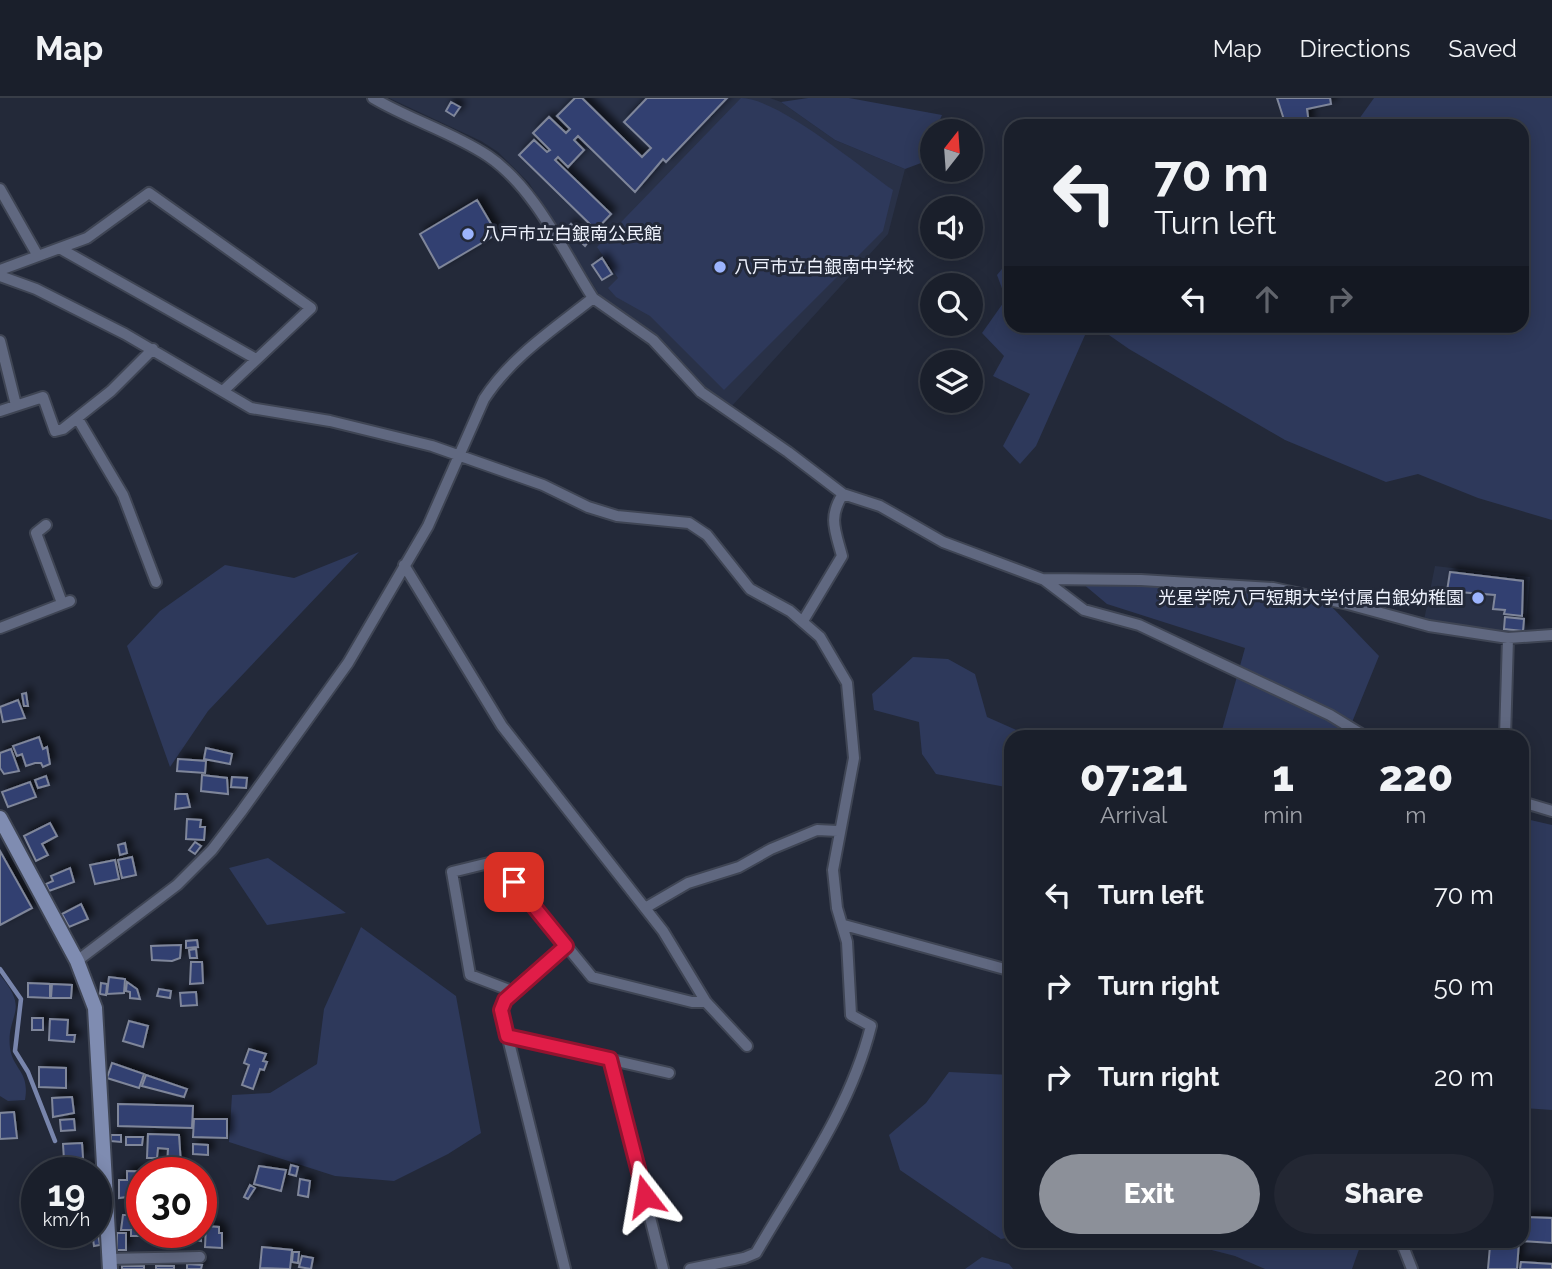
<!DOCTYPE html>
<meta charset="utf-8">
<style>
body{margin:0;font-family:Raleway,"Noto Sans JP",sans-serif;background:#232733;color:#f1f3f6;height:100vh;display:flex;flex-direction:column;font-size:26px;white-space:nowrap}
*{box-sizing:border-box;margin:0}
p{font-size:23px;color:#9fa2a9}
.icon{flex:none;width:38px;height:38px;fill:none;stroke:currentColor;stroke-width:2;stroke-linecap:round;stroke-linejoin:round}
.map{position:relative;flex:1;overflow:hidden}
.drawer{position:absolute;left:1004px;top:632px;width:525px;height:518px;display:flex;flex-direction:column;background:#1a1f2b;border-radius:21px;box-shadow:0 4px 18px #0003,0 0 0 2px #383d47}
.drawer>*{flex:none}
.guide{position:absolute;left:1004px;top:21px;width:525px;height:214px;border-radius:21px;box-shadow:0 4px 18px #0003,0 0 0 2px #383d47;background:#1a1f2b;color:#f1f3f6;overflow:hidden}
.needle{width:46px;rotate:17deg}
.controls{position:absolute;left:920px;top:21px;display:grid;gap:14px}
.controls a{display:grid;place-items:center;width:63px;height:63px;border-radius:50%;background:#1a1f2b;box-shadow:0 4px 18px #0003,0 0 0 2px #383d47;font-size:35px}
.speed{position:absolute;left:21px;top:1059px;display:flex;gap:14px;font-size:35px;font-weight:700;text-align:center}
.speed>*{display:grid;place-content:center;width:91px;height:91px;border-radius:50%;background:#1a1f2b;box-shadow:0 4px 18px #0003,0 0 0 2px #383d47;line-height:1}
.speed small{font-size:18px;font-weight:400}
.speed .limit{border:10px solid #d22;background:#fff;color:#111}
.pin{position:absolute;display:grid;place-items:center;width:60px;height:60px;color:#fff;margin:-30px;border-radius:14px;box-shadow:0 4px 10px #0006}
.me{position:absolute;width:77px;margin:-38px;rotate:346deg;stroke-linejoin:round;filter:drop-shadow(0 0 5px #0008)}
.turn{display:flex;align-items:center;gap:24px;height:147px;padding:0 35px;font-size:32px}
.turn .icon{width:91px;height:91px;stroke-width:2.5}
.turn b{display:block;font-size:49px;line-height:60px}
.lanes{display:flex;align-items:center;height:66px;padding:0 35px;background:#0003;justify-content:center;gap:35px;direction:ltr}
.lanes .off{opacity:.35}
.eta{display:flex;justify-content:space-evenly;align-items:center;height:119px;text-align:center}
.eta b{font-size:42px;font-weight:800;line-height:49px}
.action{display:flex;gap:14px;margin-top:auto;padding:14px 35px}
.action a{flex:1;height:80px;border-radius:42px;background:#8c9099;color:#fff;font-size:28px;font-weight:800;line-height:80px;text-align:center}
.action a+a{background:#232733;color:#f1f3f6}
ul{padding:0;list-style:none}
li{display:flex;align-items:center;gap:21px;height:91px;padding:0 35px}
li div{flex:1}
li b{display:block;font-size:26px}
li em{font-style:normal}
header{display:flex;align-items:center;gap:42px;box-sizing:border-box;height:98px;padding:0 35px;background:#1a1f2b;border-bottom:2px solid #383d47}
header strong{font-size:33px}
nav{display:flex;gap:38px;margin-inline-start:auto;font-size:24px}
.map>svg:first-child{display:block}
.built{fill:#293147}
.green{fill:#2e395b}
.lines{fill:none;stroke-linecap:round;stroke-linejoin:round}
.stream{stroke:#7885ac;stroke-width:4.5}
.building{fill:#313f71;stroke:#7f869a;stroke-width:2;filter:url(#shadow)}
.street-casing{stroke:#3f4554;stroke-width:14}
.secondary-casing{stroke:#3f4554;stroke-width:18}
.street{stroke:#606880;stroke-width:10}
.secondary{stroke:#7f8cb1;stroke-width:14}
.route-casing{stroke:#92132f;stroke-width:18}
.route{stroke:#e11d48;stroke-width:12}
.poi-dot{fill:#9cb4fd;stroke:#232939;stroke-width:2.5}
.labels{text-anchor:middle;stroke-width:6;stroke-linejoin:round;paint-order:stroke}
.poi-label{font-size:18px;fill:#eef2fd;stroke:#232939;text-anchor:start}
</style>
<header>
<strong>Map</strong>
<nav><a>Map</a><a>Directions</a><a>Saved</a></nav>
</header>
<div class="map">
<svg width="1552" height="1171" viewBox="0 0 1552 1171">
<defs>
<filter id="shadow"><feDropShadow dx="5" dy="-5" stdDeviation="3.5" flood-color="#0009"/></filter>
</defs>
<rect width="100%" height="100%" fill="#232939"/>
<!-- built -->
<path class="built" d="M389 0H770L781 4 835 42 905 71 888 136 731 309 702 289 602 201 529 85 498 54 481 43Z
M1435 468 1530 479 1525 536 1424 522Z"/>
<!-- green -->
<path class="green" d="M741 0C778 0 860 69 893 92L883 133 724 292 650 218 616 199 608 190 618 180 597 149Z
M808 0H849L942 17 921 65 905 71 835 42 781 4Z
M1374 0H1552V422L1478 400 1418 376 1386 384 1285 342 1129 251 1096 228H1522V28H1354Z
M1011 160 1012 228H1089L1036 348 1020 366 1003 348 1030 296 993 278 1004 258 982 235 1006 201 997 177Z
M359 454 208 613 170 669 127 548 160 513 225 467 294 480Z
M1082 485 1255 494 1331 508 1379 558 1346 639H1220L1245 550 1107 506Z
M913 559 948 561 975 576 987 619 1032 639H1012L1011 690 936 676 922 656 919 624 874 612 872 596Z
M1522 720 1552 727V1012L1523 1010Z
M268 760 346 815 267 827 229 770Z
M361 829 456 898 481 1035 448 1056 394 1083 335 1078 229 1044 232 997 270 995 317 966 324 911Z
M0 877C31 914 6 915 10 950 13 972 30 973 25 1002L8 1003 0 998Z
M949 974 1011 977V1139L1001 1141 900 1072 889 1037 926 1005Z
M1177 1143H1362L1352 1171H1265L1235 1158Z
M982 1159 1009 1166 1013 1171H965Z"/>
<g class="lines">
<!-- stream -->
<path class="stream" d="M0 871 21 901 15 953 28 974 55 1043"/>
</g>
<!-- building -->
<path class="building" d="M575 0H582L642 59 651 50 624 24 647 0H727L666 64 663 61 635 94 578 38 574 42 584 52 568 69 558 59 555 62 611 116 596 132 519 57 534 42 547 54 550 52 533 35 549 19 566 35 570 31 557 18Z
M1277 0H1330L1331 6 1307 11 1309 26 1286 28Z
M451 4 460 9 454 18 446 13Z
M477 102 497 136 439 170 420 136Z
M571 126 589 143 585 148 567 130Z
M602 160 612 176 602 182 592 167Z
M1450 474 1523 483 1522 518 1504 516 1505 512 1493 511 1495 497 1447 493Z
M1505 519 1524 521 1523 533 1504 531Z
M26 595 28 608H24L22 596Z
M18 602 25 620 3 624 0 609Z
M39 639 43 651 47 649 50 666 43 669 41 665H35L26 668 22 656 17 658 13 648Z
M206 650 232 656 230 666 204 661Z
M11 651 19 673 4 676 0 670V655Z
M178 661 206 663 205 675 177 673Z
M202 677 227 680 228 696 201 693Z
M46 678 49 687 38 690 35 682Z
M232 679 247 680 246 690 231 689Z
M30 684 36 699 8 709 2 694Z
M176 696H187L190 709 175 711Z
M187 721 201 722 200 729H205L204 742 186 741Z
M50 725 57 738 42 746 48 757 36 763 24 738Z
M195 744 201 748 195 756 189 752Z
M125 745 127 755 120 757 118 747Z
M0 753 32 810 0 827Z
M132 759 136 777 122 780 118 762Z
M115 762 119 781 95 786 90 767Z
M70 770 74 784 49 793 46 786 53 783 51 778Z
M81 806 88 821 69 829 62 816Z
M197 842 198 849 186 850V843Z
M181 847 180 860 172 863 152 862 151 848Z
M196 851 197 860H190L189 852Z
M191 864H202L203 885 190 886Z
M109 879 125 881 124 895 107 896Z
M127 884 137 891 140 901 130 900V894L126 893Z
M28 885 50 886V900L28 899Z
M101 885 107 886 106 897 100 896Z
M52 886 72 887 71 900H51Z
M159 891 171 893 170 900 157 898Z
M196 894 197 907 181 908 180 895Z
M32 920H43V932H32Z
M50 921 68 922 67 937H75L74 944 49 942Z
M129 923 148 928 143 949 123 943Z
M249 951 266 956 263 963 267 964 264 972 260 971 253 991 242 987 249 967 244 965Z
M112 965 144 976 139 990 107 980Z
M39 969 66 970V990L39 989Z
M146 977 187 991 184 999 142 988Z
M72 999 74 1015 53 1019 52 1000Z
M118 1006 193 1008 192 1030 118 1028Z
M14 1014 17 1040 0 1041V1015Z
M74 1021 75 1032 61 1033 60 1022Z
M194 1021H227V1040L193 1039Z
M148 1036 179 1037 181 1067H167L168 1051 158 1050 157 1060H147Z
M111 1037H121V1044L111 1043Z
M126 1039H143L142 1047H126Z
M82 1045 83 1060 64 1062 63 1046Z
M193 1046 208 1047V1057L193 1056Z
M291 1067 298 1069 296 1078 289 1076Z
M259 1068 286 1072 281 1093 254 1086Z
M91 1069V1074H64V1071Z
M127 1073 166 1074H142V1097L119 1100V1082H127Z
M300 1081 310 1083 308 1099 298 1097Z
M250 1087 255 1090 248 1101 244 1099Z
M123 1117H142L143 1138H131V1132H121Z
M1524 1119 1552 1120V1145L1522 1143Z
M96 1124 100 1147 94 1148 93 1141H86V1134H96Z
M201 1124V1143L180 1139V1134H201Z
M206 1128 219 1129V1135H222V1150L205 1149Z
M158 1134H176V1140H159Z
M117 1135H126V1152H117Z
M1474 1143H1519L1517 1171H1488L1490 1148 1474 1147Z
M262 1149 292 1152 290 1171 260 1170Z
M293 1154H299L298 1165 292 1164Z
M302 1158 313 1160 311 1171 299 1169Z
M1521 1164 1552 1166V1171H1520Z
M187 1166 202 1167 201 1171H187Z
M122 1168H144V1171H122Z
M156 1168H174V1171H156Z"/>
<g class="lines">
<defs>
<path id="street" d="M0 91 38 158
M61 151 256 261
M0 172 87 140 149 95 311 210 223 293
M0 178 36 191 125 236 251 310 330 323 432 348 543 387 588 409 617 418 689 425 707 437 750 491 790 513 820 539 847 585 854 660 833 772 837 810 847 844 851 917 871 928C850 1012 799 1081 756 1155L744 1160 690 1171
M593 200 653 242 701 294 788 354 843 396 880 408 943 444 1042 481 1141 482 1273 490 1348 506 1429 528 1508 540 1552 537
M0 243 16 307
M0 313 43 299 55 333 63 331 111 293 153 251
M78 321 123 397 156 484
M46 427 36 435 62 505
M404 467 502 628 663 833 706 904 747 948
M1043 481 1084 512 1139 527 1330 617 1366 639
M803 523 842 458C835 432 828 419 843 396
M0 530 70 503
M1505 639 1508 540
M1522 704 1552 713
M645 810 688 785 739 769 771 751 817 732 838 733
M844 827 1012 873
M77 863 177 787 212 752 241 714 348 565 428 428 484 301C511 259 554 231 593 200 563 153 535 90 488 58 452 34 410 22 373 0
M512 893 470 877 452 774 497 763 592 879 692 904H706
M507 938 669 975
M610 961 663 1171
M1401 1143 1412 1171
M109 1161 200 1159
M565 1171 501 912 512 893 566 847"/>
<path id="secondary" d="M0 720 77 863 95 910 110 1171"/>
</defs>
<!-- street casing -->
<use href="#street" class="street-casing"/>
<!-- secondary casing -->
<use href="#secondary" class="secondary-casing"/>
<!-- street -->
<use href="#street" class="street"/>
<!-- secondary -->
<use href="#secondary" class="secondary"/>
</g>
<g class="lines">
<defs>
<path id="route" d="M514 784 566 848 505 902 501 912 507 938 610 961 645 1098"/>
</defs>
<!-- route casing -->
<use href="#route" class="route-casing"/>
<!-- route -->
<use href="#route" class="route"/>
</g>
<!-- markers -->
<g class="poi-dot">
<circle cx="468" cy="136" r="7"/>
<circle cx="720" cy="169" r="7"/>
<circle cx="1478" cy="500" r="7"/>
</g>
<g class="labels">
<!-- poi labels -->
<g class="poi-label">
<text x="482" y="142">八戸市立白銀南公民館</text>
<text x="734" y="175">八戸市立白銀南中学校</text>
<text x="1464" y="506" text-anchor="end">光星学院八戸短期大学付属白銀幼稚園</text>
</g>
</g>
</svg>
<div class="controls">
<a><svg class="needle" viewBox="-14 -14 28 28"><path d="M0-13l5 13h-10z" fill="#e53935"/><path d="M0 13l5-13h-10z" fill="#9fa2a9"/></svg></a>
<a><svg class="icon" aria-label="sound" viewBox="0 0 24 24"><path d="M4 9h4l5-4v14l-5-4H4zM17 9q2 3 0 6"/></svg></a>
<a><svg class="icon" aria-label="search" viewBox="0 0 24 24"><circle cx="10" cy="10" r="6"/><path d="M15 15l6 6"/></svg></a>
<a><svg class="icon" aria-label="layers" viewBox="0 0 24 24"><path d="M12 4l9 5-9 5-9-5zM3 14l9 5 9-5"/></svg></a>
</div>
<div class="speed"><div>19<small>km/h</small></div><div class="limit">30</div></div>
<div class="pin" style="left:514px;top:784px;background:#d93025"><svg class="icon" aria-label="arrive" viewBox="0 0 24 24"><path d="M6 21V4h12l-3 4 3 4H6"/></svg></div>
<svg class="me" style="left:645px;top:1098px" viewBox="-20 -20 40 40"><path d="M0-17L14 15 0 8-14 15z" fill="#e11d48" stroke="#fff" stroke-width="4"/></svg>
<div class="guide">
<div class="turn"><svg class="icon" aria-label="left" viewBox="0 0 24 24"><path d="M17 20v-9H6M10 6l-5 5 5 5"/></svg><div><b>70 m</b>Turn left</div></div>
<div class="lanes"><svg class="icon" aria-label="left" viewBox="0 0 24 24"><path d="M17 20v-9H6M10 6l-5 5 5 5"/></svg><svg class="icon off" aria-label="ahead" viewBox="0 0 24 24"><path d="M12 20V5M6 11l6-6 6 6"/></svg><svg class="icon off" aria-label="right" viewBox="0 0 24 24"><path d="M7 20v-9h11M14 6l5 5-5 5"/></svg></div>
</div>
<section class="drawer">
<div class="eta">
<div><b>07:21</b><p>Arrival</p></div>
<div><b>1</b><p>min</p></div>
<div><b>220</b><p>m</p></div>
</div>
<ul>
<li><svg class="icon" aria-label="left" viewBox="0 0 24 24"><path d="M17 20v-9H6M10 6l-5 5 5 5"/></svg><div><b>Turn left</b></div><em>70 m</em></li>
<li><svg class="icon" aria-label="right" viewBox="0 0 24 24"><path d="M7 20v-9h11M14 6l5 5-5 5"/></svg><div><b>Turn right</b></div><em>50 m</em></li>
<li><svg class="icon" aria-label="right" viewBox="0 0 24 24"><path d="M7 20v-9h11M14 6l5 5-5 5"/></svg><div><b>Turn right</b></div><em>20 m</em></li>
</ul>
<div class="action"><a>Exit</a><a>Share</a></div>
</section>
</div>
